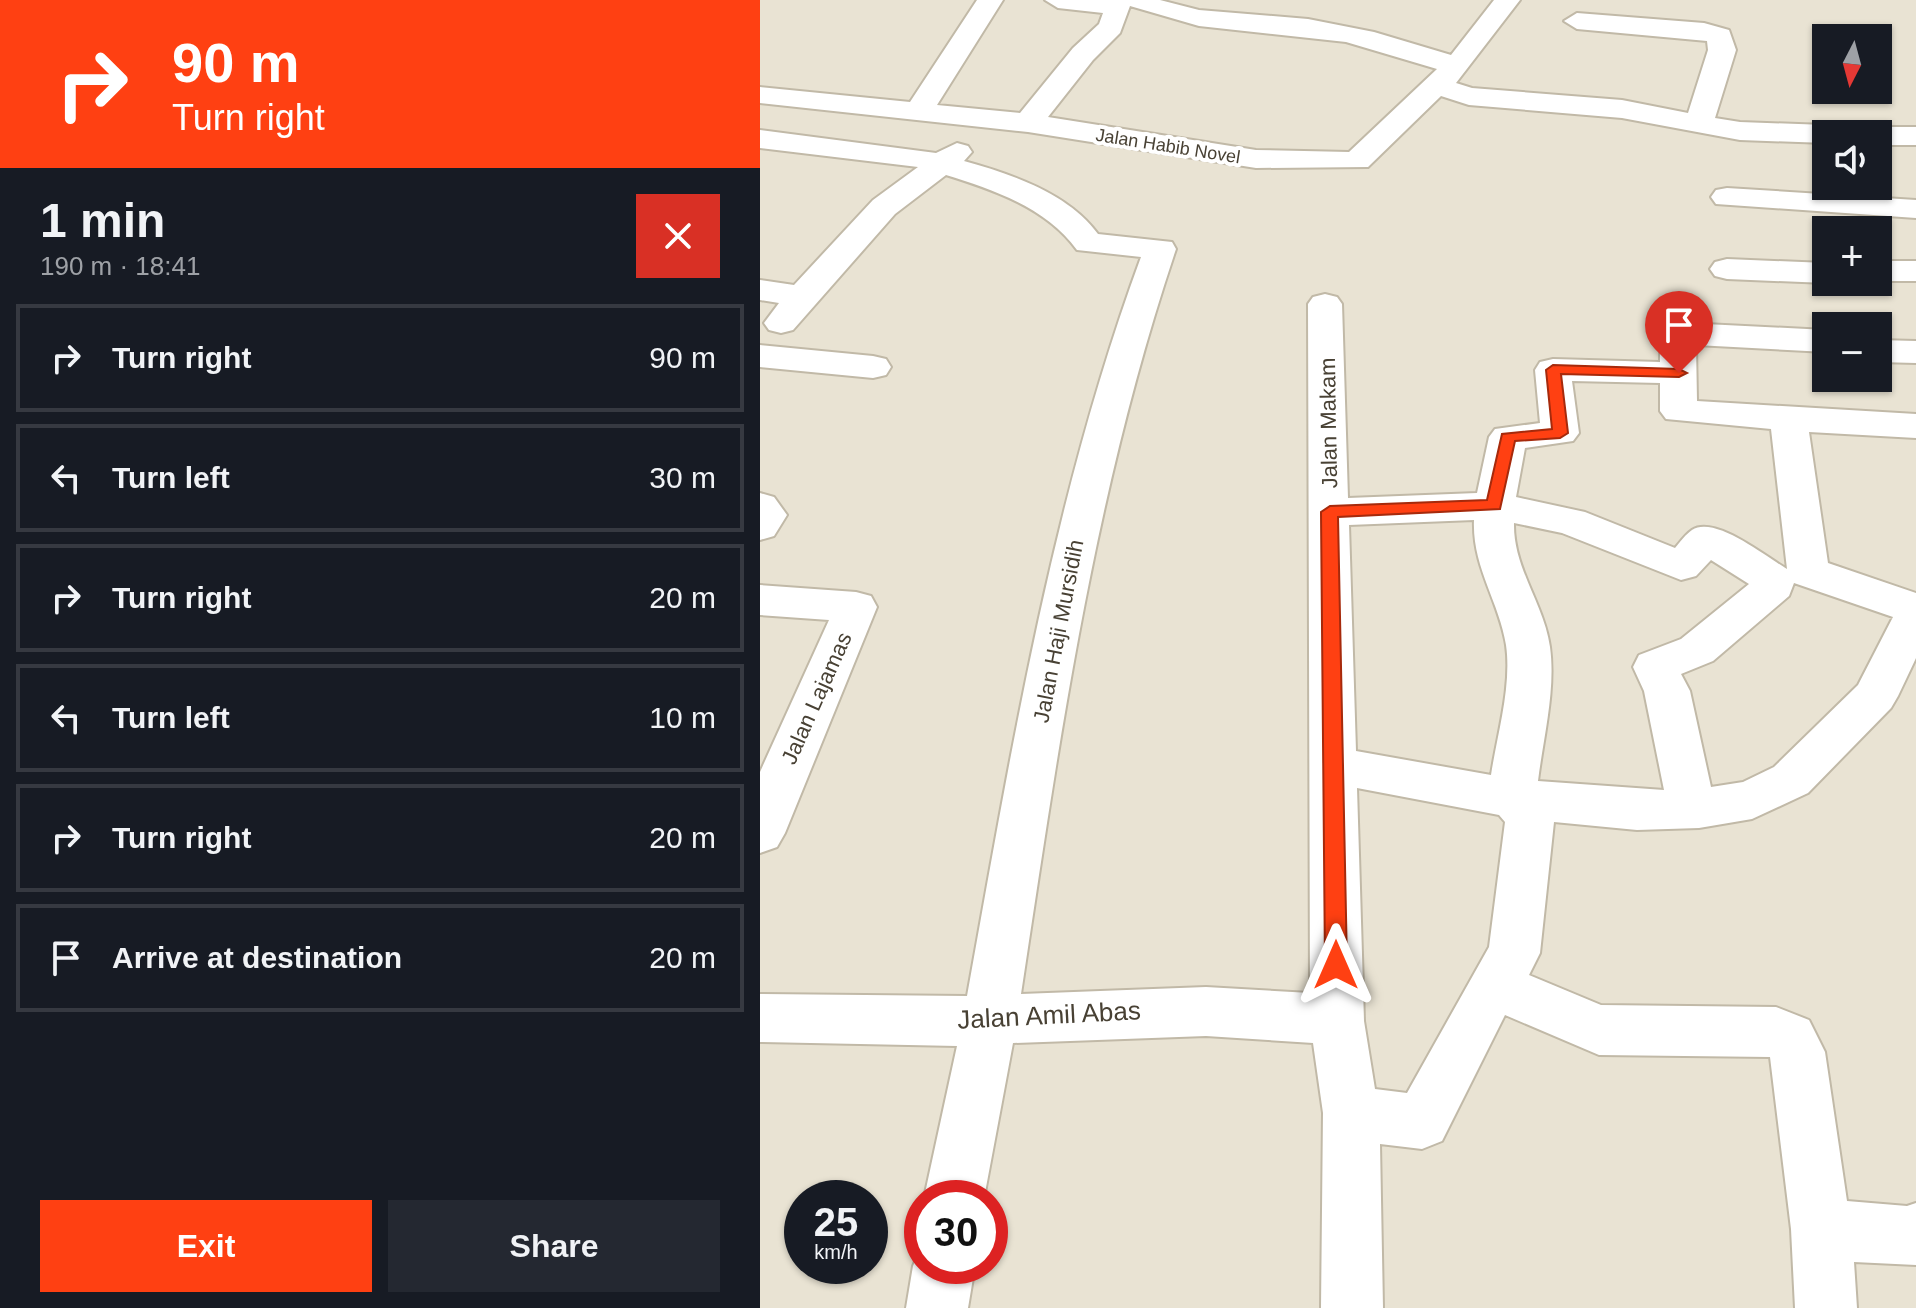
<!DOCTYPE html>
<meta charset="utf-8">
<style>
body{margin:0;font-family:Arial,sans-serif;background:#242831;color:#f1f3f6;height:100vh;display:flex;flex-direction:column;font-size:30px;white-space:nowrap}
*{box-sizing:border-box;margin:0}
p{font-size:26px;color:#9ea1a6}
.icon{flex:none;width:44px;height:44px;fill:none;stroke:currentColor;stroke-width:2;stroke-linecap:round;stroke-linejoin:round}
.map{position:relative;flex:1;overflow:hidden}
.side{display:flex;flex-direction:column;background:#171b24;width:760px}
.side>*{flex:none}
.hud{background:#ff4012;color:#fff;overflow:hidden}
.needle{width:52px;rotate:186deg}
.fabs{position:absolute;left:1052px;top:24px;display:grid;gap:16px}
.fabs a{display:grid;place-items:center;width:80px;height:80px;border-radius:0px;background:#171b24;box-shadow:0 2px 6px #0004;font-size:40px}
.speed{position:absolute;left:24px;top:1180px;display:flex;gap:16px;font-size:40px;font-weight:700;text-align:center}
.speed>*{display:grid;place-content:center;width:104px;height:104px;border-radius:50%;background:#171b24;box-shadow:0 2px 6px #0004;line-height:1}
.speed small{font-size:20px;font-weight:400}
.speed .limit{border:12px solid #d22;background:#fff;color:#111}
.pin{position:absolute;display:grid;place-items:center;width:68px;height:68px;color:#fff;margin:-82px -34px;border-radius:50% 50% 50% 0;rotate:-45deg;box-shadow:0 0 8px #0007}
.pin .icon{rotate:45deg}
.me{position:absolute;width:88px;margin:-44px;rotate:0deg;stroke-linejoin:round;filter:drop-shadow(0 0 6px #0008)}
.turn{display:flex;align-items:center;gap:28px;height:168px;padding:0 40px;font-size:36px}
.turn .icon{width:104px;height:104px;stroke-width:2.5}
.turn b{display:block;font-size:56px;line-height:68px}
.round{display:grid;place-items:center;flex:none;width:84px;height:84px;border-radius:0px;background:#242831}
.head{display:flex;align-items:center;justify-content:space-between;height:136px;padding:0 40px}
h1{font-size:48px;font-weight:600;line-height:60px}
.button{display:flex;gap:16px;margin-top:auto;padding:16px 40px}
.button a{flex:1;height:92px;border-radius:0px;background:#ff4012;color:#fff;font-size:32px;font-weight:600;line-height:92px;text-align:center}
.button a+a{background:#242831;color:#f1f3f6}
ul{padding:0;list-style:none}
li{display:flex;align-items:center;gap:24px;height:108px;margin:0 16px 12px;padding:0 24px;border:4px solid #363941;border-radius:0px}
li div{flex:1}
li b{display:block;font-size:30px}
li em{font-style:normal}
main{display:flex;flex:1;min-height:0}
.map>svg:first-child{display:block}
.residential{fill:#e9e3d3;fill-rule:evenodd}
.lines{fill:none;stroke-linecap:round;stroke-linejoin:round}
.street-casing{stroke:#c1b9a7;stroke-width:4}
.street{fill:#fff;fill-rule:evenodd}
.route{fill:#ff4012;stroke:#a62a0c;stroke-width:2}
.labels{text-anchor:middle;stroke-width:8;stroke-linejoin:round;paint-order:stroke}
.far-street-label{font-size:18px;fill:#484134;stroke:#fff}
.street-label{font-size:22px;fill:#484134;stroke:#fff}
.near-street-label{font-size:26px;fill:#484134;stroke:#fff}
</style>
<main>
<section class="side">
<div class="hud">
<div class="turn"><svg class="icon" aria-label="right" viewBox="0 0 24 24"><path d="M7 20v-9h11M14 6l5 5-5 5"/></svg><div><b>90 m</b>Turn right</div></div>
</div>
<div class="head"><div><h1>1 min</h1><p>190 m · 18:41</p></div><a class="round" style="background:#d93025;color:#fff"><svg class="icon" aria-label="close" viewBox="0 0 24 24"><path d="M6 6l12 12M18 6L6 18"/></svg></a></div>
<ul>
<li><svg class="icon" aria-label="right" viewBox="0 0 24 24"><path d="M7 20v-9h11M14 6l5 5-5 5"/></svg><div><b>Turn right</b></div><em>90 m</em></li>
<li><svg class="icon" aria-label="left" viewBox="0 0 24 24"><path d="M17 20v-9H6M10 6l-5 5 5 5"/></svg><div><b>Turn left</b></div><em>30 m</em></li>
<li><svg class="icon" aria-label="right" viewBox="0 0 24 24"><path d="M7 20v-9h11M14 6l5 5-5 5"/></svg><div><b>Turn right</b></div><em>20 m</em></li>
<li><svg class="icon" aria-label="left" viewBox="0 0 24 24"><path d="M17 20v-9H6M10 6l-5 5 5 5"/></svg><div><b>Turn left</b></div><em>10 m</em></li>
<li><svg class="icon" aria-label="right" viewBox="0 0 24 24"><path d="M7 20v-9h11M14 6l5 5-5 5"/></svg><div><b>Turn right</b></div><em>20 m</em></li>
<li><svg class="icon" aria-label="arrive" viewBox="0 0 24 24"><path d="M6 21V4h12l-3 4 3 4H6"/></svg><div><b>Arrive at destination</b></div><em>20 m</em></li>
</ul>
<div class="button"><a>Exit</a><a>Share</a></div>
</section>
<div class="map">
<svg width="1156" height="1308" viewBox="0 0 1156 1308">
<rect width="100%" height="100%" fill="#f5f1e6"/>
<!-- residential -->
<path class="residential" d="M0 0H1156V1308H0ZM1066 38H1118V90H1066ZM1066 134H1118V186H1066ZM1066 230H1118V282H1066ZM1066 326H1118V378H1066ZM42 1198H110V1266H42ZM162 1198H230V1266H162Z"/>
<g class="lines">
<defs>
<path id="street" d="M217 0H243L177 105 260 113 313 48 339 24 343 13 298 8 285 0H400L439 10 548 19 614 32 691 55 734 0H760L696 83 712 88 862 100 928 113 948 50 947 41 817 29 804 21 817 13 944 23 969 30 976 50 955 118 980 122 1066 125 1076 128 1081 134H1066V143L980 140 862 118 709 105 681 96 608 167 496 168 268 132 0 103V87L150 102ZM370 6 439 26 586 42 677 69 589 152 496 150 288 117 333 60 360 33Z
M1118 127H1156V145H1118V134H1105Z
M0 130 176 153 197 143 208 146 212 152 204 161C251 174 308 193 338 234L412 242 416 249C334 491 299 743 261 994L446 987 550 993 548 304 553 297 565 294 577 297 582 304 588 498 717 493 729 437 735 429 780 423 775 370 780 362 793 359 900 362C900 339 901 329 925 323L1066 330V352L936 345 937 401 1156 414V438L1049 432 1068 563 1156 593V658L1138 696 1131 708 1048 793 992 819 939 828 877 830 794 822 780 953 769 975 841 1005 1016 1007 1049 1020 1065 1052 1087 1201 1147 1206 1156 1203V1265L1094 1262 1097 1308H1035L1031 1229 1010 1057 839 1055 745 1015 682 1141 662 1149 620 1144 623 1308H561L563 1113 553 1043 446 1036 253 1043 224 1198H164L197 1046 0 1042V994L207 996C252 747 293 496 381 257L317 250C287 208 234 190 186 175L135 214 33 330 21 333 9 330 4 323 19 303 0 300V280L34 285 113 200 158 167 0 148ZM812 381 900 383V411L906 419 1011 429 1027 569C1006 557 955 515 932 530 926 534 920 542 915 548L825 512 756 497 765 448 813 441 819 433ZM714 520C712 567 739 601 746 645 752 686 737 735 731 775L596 751 589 525ZM754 523 802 533 921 580 936 576 951 560 989 584 921 639 879 655 873 667 884 691 904 790 778 781C783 739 796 690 790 647 784 604 753 568 754 523ZM1034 583 1133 617 1098 685 1014 767 983 782 951 787 930 691 921 674 953 661 1029 596ZM597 788 739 815 745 822 729 947 647 1093 615 1089 604 1021Z
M967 188 1156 200V218L956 204 951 197 956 190Z
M967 259 1066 263V282H1070L1066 283 967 279 955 276 950 269 955 262Z
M1118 261H1156V281H1118Z
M1118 340 1156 341V363L1118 362Z
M0 345 113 356 126 359 131 367 126 375 113 378 0 367Z
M0 493 14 497 27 515 14 536 0 540Z
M0 585 96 592 111 596 117 607 25 833 17 847 0 853V772L69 620 0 615Z
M162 1245V1266H215L208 1308H146L153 1266Z"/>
</defs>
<!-- street casing -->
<use href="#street" class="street-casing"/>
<!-- street -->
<use href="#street" class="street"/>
</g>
<!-- route -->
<path class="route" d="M793 365 919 369 927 373 919 377 801 374 808 433 800 438 755 441 740 509 578 517 587 965 584 971H569L565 965 561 512 570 506 727 500 742 434 792 429 786 370Z"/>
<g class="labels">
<!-- far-street labels -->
<g class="far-street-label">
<text transform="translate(408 146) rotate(9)" y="6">Jalan Habib Novel</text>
</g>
<!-- street labels -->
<g class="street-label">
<text transform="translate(568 423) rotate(-91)" y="8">Jalan Makam</text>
<text transform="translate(298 631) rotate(-79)" y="8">Jalan Haji Mursidih</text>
<text transform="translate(56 698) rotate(-66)" y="8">Jalan Lajamas</text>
</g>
<!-- near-street labels -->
<g class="near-street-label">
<text transform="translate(289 1015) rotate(-3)" y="9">Jalan Amil Abas</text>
</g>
</g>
</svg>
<div class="fabs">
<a><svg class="needle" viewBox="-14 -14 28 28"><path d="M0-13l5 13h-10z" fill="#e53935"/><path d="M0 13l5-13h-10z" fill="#9ea1a6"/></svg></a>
<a><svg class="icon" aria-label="sound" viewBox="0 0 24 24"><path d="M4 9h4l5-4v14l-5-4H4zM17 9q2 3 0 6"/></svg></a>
<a>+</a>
<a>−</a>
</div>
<div class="speed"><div>25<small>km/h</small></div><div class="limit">30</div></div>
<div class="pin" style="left:919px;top:373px;background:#d93025"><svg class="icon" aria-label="arrive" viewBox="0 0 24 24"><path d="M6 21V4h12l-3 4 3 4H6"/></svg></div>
<svg class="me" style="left:576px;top:965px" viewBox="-20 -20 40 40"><path d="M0-17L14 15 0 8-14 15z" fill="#ff4012" stroke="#fff" stroke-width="4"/></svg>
</div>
</main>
